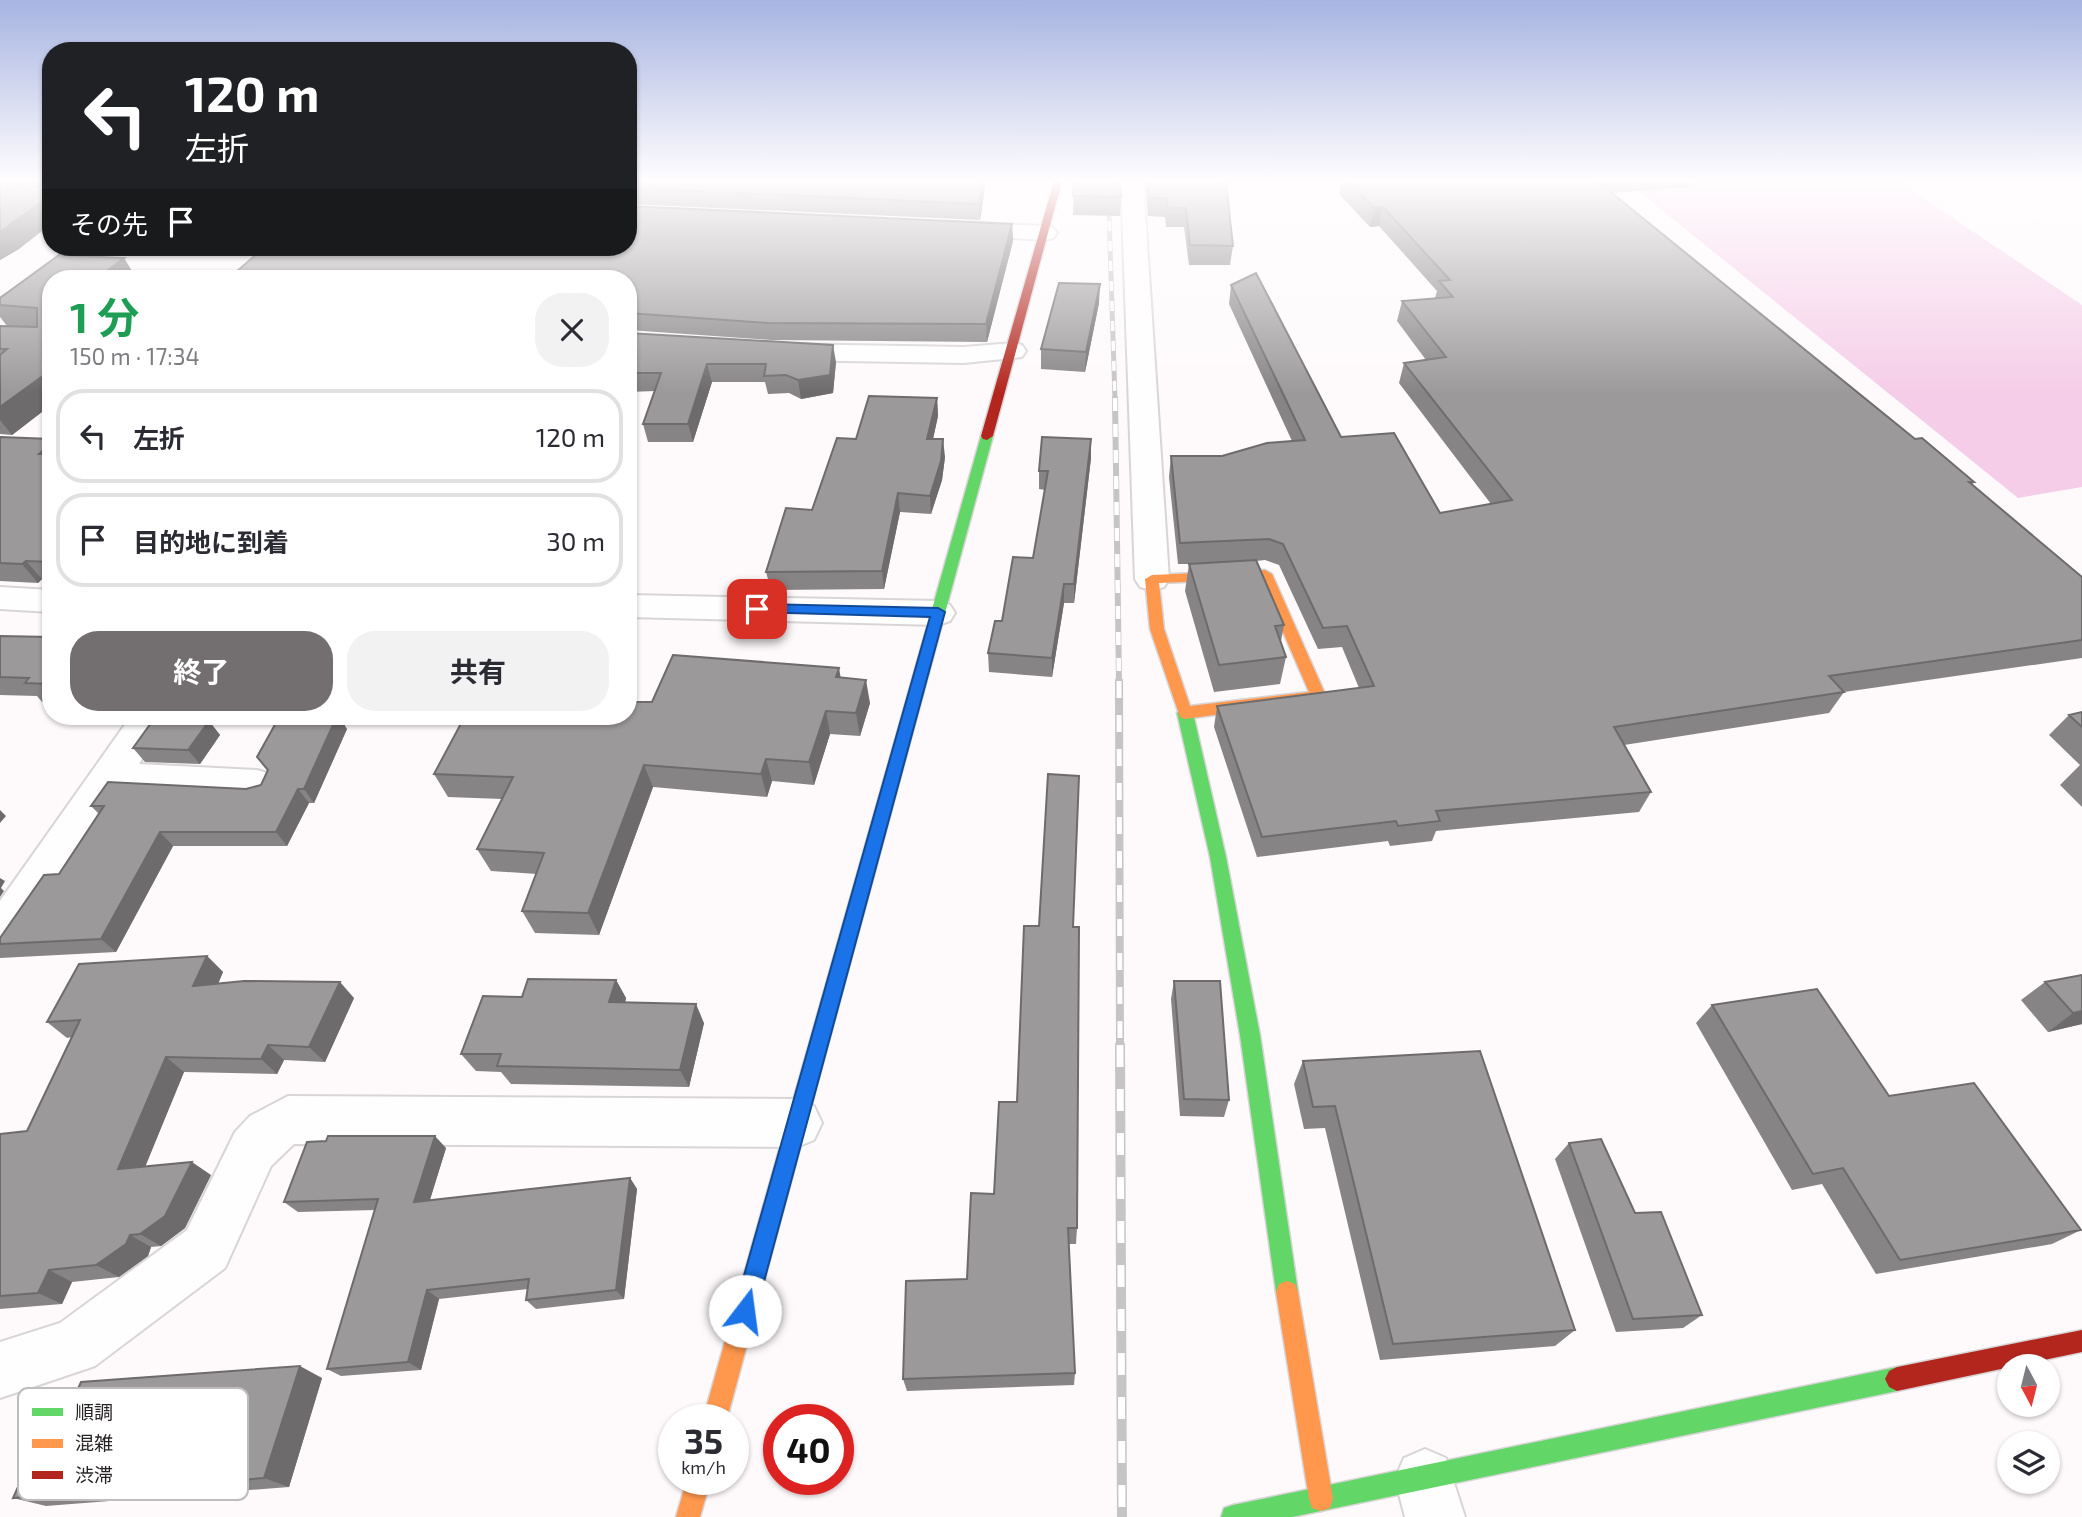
<!DOCTYPE html>
<html lang="ja">
<meta charset="utf-8">
<style>
body{margin:0;font-family:"Exo 2","Noto Sans JP",sans-serif;background:#f2f2f3;color:#2b2b33;height:100vh;display:flex;flex-direction:column;font-size:26px;white-space:nowrap}
*{box-sizing:border-box;margin:0}
p{font-size:23px;color:#7c7c81}
.icon{flex:none;width:38px;height:38px;fill:none;stroke:currentColor;stroke-width:2;stroke-linecap:round;stroke-linejoin:round}
.map{position:relative;flex:1;overflow:hidden}
.drawer{position:absolute;left:42px;top:270px;width:595px;height:455px;display:flex;flex-direction:column;background:#fff;border-radius:28px;box-shadow:0 2px 5px #0004}
.drawer>*{flex:none}
.banner{position:absolute;left:42px;top:42px;width:595px;height:214px;border-radius:28px;box-shadow:0 2px 5px #0004;background:#202124;color:#fff;overflow:hidden}
.needle{width:46px;rotate:173deg}
.buttons{position:absolute;left:1997px;top:1354px;display:grid;gap:14px}
.buttons a{display:grid;place-items:center;width:63px;height:63px;border-radius:50%;background:#fff;box-shadow:0 2px 5px #0004;font-size:35px}
.speed{position:absolute;left:658px;top:1404px;display:flex;gap:14px;font-size:35px;font-weight:700;text-align:center}
.speed>*{display:grid;place-content:center;width:91px;height:91px;border-radius:50%;background:#fff;box-shadow:0 2px 5px #0004;line-height:1}
.speed small{font-size:18px;font-weight:400}
.speed .limit{border:10px solid #d22;background:#fff;color:#111}
.pin{position:absolute;display:grid;place-items:center;width:60px;height:60px;color:#fff;margin:-30px;border-radius:14px;box-shadow:0 4px 10px #0006}
.me{position:absolute;width:77px;margin:-38px;rotate:15deg;stroke-linejoin:round;filter:drop-shadow(0 0 5px #0008)}
.turn{display:flex;align-items:center;gap:24px;height:147px;padding:0 28px;font-size:32px}
.turn .icon{width:91px;height:91px;stroke-width:2.5}
.turn b{display:block;font-size:49px;line-height:60px}
.then{display:flex;align-items:center;height:66px;padding:0 28px;background:#0003;gap:14px;font-size:26px}
.round{display:grid;place-items:center;flex:none;width:74px;height:74px;border-radius:28px;background:#f2f2f3}
.head{display:flex;align-items:center;justify-content:space-between;height:119px;padding:0 28px}
h1{font-size:42px;font-weight:700;line-height:52px;color:#1e9e55}
.button{display:flex;gap:14px;margin-top:auto;padding:14px 28px}
.button a{flex:1;height:80px;border-radius:28px;background:#736f71;color:#fff;font-size:28px;font-weight:700;line-height:80px;text-align:center}
.button a+a{background:#f2f2f3;color:#2b2b33}
ul{padding:0;list-style:none}
li{display:flex;align-items:center;gap:21px;height:94px;margin:0 14px 10px;padding:0 14px;border:4px solid #e1e1e2;border-radius:28px}
li div{flex:1}
li b{display:block;font-size:26px}
li em{font-style:normal}
.map>svg:first-child{display:block}
.forest{fill:#f5cde8}
.lines{fill:none;stroke-linecap:round;stroke-linejoin:round}
.street-casing{stroke:#d8d5d7;stroke-width:4}
.fast-casing{stroke:#d8d5d7;stroke-width:3}
.slow-casing{stroke:#d8d5d7;stroke-width:3}
.jam-casing{stroke:#d8d5d7;stroke-width:3}
.street{fill:#fffeff;fill-rule:evenodd}
.fast{fill:#63d668;fill-rule:evenodd}
.slow{fill:#ff974d;fill-rule:evenodd}
.jam{fill:#b3261e;fill-rule:evenodd}
.rail-far3-casing{stroke:#c6c5c6;stroke-width:5}
.rail-far2-casing{stroke:#c6c5c6;stroke-width:6}
.rail-far1-casing{stroke:#c6c5c6;stroke-width:8}
.rail-casing{stroke:#c6c5c6;stroke-width:10}
.rail-far3{stroke:#fff;stroke-width:3.5;stroke-dasharray:10;stroke-linecap:butt}
.rail-far2{stroke:#fff;stroke-width:4.5;stroke-dasharray:13;stroke-linecap:butt}
.rail-far1{stroke:#fff;stroke-width:5;stroke-dasharray:17;stroke-linecap:butt}
.rail{stroke:#fff;stroke-width:7;stroke-dasharray:22;stroke-linecap:butt}
.wall{fill:#868484}
.shaded-wall{fill:#6d6b6c}
.building{fill:#9c999a;stroke:#6d6b6c;stroke-width:2}
.route{fill:#1a73e8;stroke:#114b97;stroke-width:2}
.key{fill:#fff;stroke:#bebdbe;stroke-width:2}
.key-label{font-size:19px;fill:#282426}
</style>
<div class="map">
<svg width="2082" height="1517" viewBox="0 0 2082 1517">
<rect width="100%" height="100%" fill="#fefafc"/>
<!-- forest -->
<path class="forest" d="M1626 181H1907L1916 193 2082 305V487L2018 498Z"/>
<g class="lines">
<defs>
<path id="street" d="M1121 181H1143L1169 579 1164 587 1152 590 1140 587 1135 579Z
M959 222 1045 226 1053 228 1057 233 1053 238 1045 240 951 234 947 229 951 224Z
M1013 343 1022 345 1026 351 1022 357 964 363 784 360 775 358 771 352 775 346 784 344 964 347Z
M0 587 51 590V612L0 609Z
M628 595 938 601 950 605 955 613 950 621 938 625 628 617Z
M131 716H170L139 764 257 770 271 774 277 785 271 796 257 800 120 793 15 949 0 955V901Z
M288 1096 797 1099 814 1106 822 1123 814 1140 797 1147 294 1144 271 1166 225 1268 95 1366 0 1398V1342L60 1323 187 1230 235 1132 250 1116Z
M1425 1449 1446 1458 1465 1517H1405L1395 1479 1404 1458Z"/>
<path id="fast" d="M82 247H93L0 306V298Z
M987 432 993 436 807 1122 804 1129 797 1132 790 1129 787 1122 981 436Z
M1185 707 1193 713 1226 857 1260 1035 1298 1292 1295 1300 1287 1303 1279 1300 1276 1292 1240 1035 1210 857 1177 713Z
M1897 1367 1905 1371 1909 1379 1905 1387 1897 1391 1292 1517H1221L1224 1508 1233 1505Z"/>
<path id="slow" d="M1265 570 1272 574 1326 696 1323 700 1185 719 1180 717 1150 629 1145 579 1152 575ZM1260 579 1309 692 1190 706 1164 629 1159 583Z
M797 1112 804 1115 807 1122 727 1419H703L787 1122 790 1115Z
M1287 1281 1295 1284 1298 1292 1333 1499 1330 1508 1321 1511 1312 1508 1309 1499 1276 1292 1279 1284Z
M687 1479H711L700 1517H676Z"/>
<path id="jam" d="M1054 181H1062L993 436 987 440 983 439 981 436Z
M2082 1330V1352L1897 1391 1889 1387 1885 1379 1889 1371 1897 1367Z"/>
</defs>
<!-- street casing -->
<use href="#street" class="street-casing"/>
<!-- fast casing -->
<use href="#fast" class="fast-casing"/>
<!-- slow casing -->
<use href="#slow" class="slow-casing"/>
<!-- jam casing -->
<use href="#jam" class="jam-casing"/>
<!-- street -->
<use href="#street" class="street"/>
<!-- fast -->
<use href="#fast" class="fast"/>
<!-- slow -->
<use href="#slow" class="slow"/>
<!-- jam -->
<use href="#jam" class="jam"/>
<defs>
<path id="rail-far3" d="M1108 181 1115 400"/>
<path id="rail-far2" d="M1115 398 1119 682"/>
<path id="rail-far1" d="M1119 681 1120 1047"/>
<path id="rail" d="M1120 1045 1122 1517"/>
</defs>
<!-- rail-far3 casing -->
<use href="#rail-far3" class="rail-far3-casing"/>
<!-- rail-far2 casing -->
<use href="#rail-far2" class="rail-far2-casing"/>
<!-- rail-far1 casing -->
<use href="#rail-far1" class="rail-far1-casing"/>
<!-- rail casing -->
<use href="#rail" class="rail-casing"/>
<!-- rail-far3 -->
<use href="#rail-far3" class="rail-far3"/>
<!-- rail-far2 -->
<use href="#rail-far2" class="rail-far2"/>
<!-- rail-far1 -->
<use href="#rail-far1" class="rail-far1"/>
<!-- rail -->
<use href="#rail" class="rail"/>
</g>
<!-- wall -->
<path class="wall" d="M0 181H51L19 249 0 260Z
M628 181H986L980 220 628 204Z
M1074 181 1121 197 1120 216 1073 215Z
M1145 181H1216L1233 246 1230 265H1189L1184 227H1166L1165 217 1148 216Z
M1339 181H1692L1689 187 1613 193 1915 439 1974 482 1972 485 2082 577V658L1844 692 1829 713 1624 745 1651 792 1639 812 1436 831 1432 841 1390 846 1388 841 1257 857 1214 727 1217 706 1359 688 1342 647 1318 649 1279 565 1265 560 1256 561 1284 625 1281 641 1286 657 1280 684 1214 692 1185 591 1189 564H1178L1169 477 1171 456H1222L1292 441 1229 304 1231 285 1341 437 1440 513 1491 504 1399 383 1404 363 1426 360 1397 321 1402 301 1435 298 1437 291 1379 226 1370 227 1339 194 1341 183Z
M1012 224 1013 241 987 342 771 340 628 330V278Z
M59 255 124 258 136 278H51V405L12 435 0 434V326H7L0 317V298Z
M1099 303 1085 372 1041 369V349Z
M628 333 836 362 833 393 801 399 789 393 768 394 765 382H712L693 442H648L643 424 655 391 628 392Z
M937 398 938 416 933 439 945 457 942 480 931 514 900 512 884 589 771 590 766 572 812 510 856 439Z
M0 437 51 439V580L42 579 38 583 0 581Z
M1091 439V458L1074 603H1064L1052 677 989 672 988 653 1033 558 1045 490 1039 489V471Z
M0 636 51 637V702H42L37 696 0 695Z
M841 678 870 703 860 736 830 734 814 785 772 781 767 797 653 787 599 935 535 933 522 911 537 874 491 871 477 849 502 799 448 797 434 774 652 702Z
M2082 712V807L2060 785 2080 765 2049 735 2069 715Z
M200 716 204 721H209L220 735 200 764 145 762 133 748Z
M347 729 314 803H309L287 846H173L116 952 0 958V938L59 874 99 814 91 806 246 789 261 785 268 770 257 757Z
M1073 927 1077 1228 1076 1244H1069L1075 1373 1074 1385 907 1391 903 1379 967 1279 994 1194Z
M207 956 223 972 218 984 354 998 325 1062 284 1060 277 1074 184 1072 145 1166 211 1175 185 1228 161 1246 151 1247 148 1256 119 1277 72 1282 62 1304 0 1309V1134L27 1131 72 1037 67 1038 47 1022Z
M2082 975V1024L2048 1032 2021 1000 2045 982Z
M616 980 626 998 625 1003 704 1023 689 1087 511 1084 501 1072 476 1071 461 1054 522 997Z
M1174 981 1229 1100 1224 1117 1180 1116 1171 999Z
M1712 1005 1889 1096 2081 1230 2052 1244 1876 1274 1822 1184 1792 1190 1696 1023Z
M1303 1061 1575 1330 1555 1346 1380 1360 1325 1128 1304 1129 1294 1084Z
M1569 1143 1635 1213 1702 1315 1683 1328 1616 1332 1555 1159Z
M446 1148 430 1200 630 1178 637 1189 624 1299 536 1309 526 1300 528 1289 439 1299 421 1370 341 1376 327 1369 375 1210 298 1212 284 1202Z
M322 1378 289 1487 46 1506 13 1498 55 1440Z"/>
<!-- shaded-wall -->
<path class="shaded-wall" d="M983 181H986L980 220 979 204Z
M51 195V224L19 249 0 260V232Z
M1383 207 1379 226 1370 227 1374 208Z
M1012 224 1013 241 987 342 986 324Z
M124 258 136 278H97Z
M1100 284 1099 303 1085 372 1086 352Z
M833 345 836 362 833 393 801 399 798 380Z
M707 364 712 382 693 442 688 424Z
M51 370V405L12 435 0 420V407Z
M937 398 938 416 929 457 927 439Z
M943 439 945 457 942 480 931 514 930 496Z
M1091 439V458L1074 603V584Z
M51 443V470L39 454Z
M898 493 900 512 884 589 882 571Z
M26 561 42 579 38 583 22 564Z
M1064 584V603L1052 677V658Z
M839 668 843 691 836 677Z
M866 680 870 703 860 736 856 713Z
M826 711 830 734 814 785 809 762Z
M200 716 207 724 209 721 220 735 200 764 188 750 197 721Z
M337 716H339L347 729 314 803 304 789Z
M766 759 772 781 767 797 761 774Z
M644 765 653 787 599 935 588 913Z
M298 789 309 803 287 846 276 832Z
M0 810 6 816 0 823Z
M160 832 173 846 116 952 101 939Z
M0 878 5 881 1 888 4 891 0 897Z
M207 956 223 972 210 1002 193 986Z
M616 980 626 998 620 1021 609 1002Z
M340 982 354 998 325 1062 309 1047Z
M696 1004 704 1023 689 1087 680 1070Z
M2082 1011V1024L2048 1032 2073 1013Z
M268 1045 284 1060 277 1074 261 1059Z
M166 1057 184 1072 139 1182 118 1169Z
M435 1136 446 1148 426 1212 414 1202Z
M192 1162 211 1175 185 1228 161 1246 140 1234Z
M630 1178 637 1189 624 1299 616 1290Z
M130 1235 151 1247 148 1256 119 1277 96 1265Z
M49 1270 72 1282 62 1304 38 1293Z
M427 1290 439 1299 421 1370 408 1362Z
M300 1366 322 1378 289 1487 264 1478Z"/>
<!-- building -->
<path class="building" d="M41 181H51V195L0 232V182L38 187 41 185Z
M628 181H983L979 204 628 188Z
M1074 181H1120L1121 197 1073 196Z
M1148 181H1216L1217 182 1226 183 1233 246 1190 245 1186 208H1168L1166 198H1149Z
M1348 181H1597L1915 439 1922 438 1974 482H1969L2082 577V640L1829 676 1844 692 1614 727 1651 792 1436 811 1440 821 1398 826 1396 821 1262 837 1217 706 1374 686 1347 626 1323 628 1283 544 1269 539 1180 543 1171 456H1222L1267 443 1305 440 1231 285 1256 273 1341 437 1394 433 1440 513 1512 500 1404 363 1446 357 1402 301 1453 297 1439 281 1450 280 1383 207 1374 208Z
M628 206 1012 224 986 324 768 323 628 313V278H229L265 247H628Z
M59 255 124 258 97 278H51V370L0 407V355L7 349H0V326L37 327V308L0 305V298Z
M1059 283 1100 284 1086 352 1041 349Z
M628 333 833 345 830 375 798 380 786 375 764 376 766 364H707L688 424H643L661 373H628Z
M869 396 937 398 927 439H943L941 461 930 496 898 493 882 571 766 572 786 508 812 510 837 438 856 439Z
M0 437 51 439V443L39 454H51V562L26 561 22 564 0 563Z
M1042 437 1091 439 1074 584H1064L1052 658 988 653 995 621H1002L1013 557 1033 558 1048 471H1039Z
M1256 560 1284 625 1275 626 1286 657 1219 665 1189 564Z
M0 636 51 637V684L25 683 29 678 0 677Z
M673 655 839 668 836 677 866 680 856 713 826 711 809 762 766 759 761 774 644 765 588 913 522 911 544 853 477 849 513 777 434 774 465 716H628V702H652Z
M2082 712V727L2069 715Z
M156 716H200L197 721H209L188 750 133 748Z
M298 716H337L304 789H298L276 832H160L101 939 0 944V938L44 875 59 874 104 806H91L108 782 246 789 261 785 268 770 257 757 277 721 295 720Z
M1048 774 1079 776 1073 927H1079L1077 1228H1068L1075 1373 903 1379 906 1281 967 1279 971 1193 994 1194 999 1102H1017L1024 926H1039Z
M207 956 193 986 244 981 340 982 309 1047 268 1045 261 1059 166 1057 118 1169 192 1162 165 1216 140 1234 130 1235 126 1244 96 1265 49 1270 38 1293 0 1296V1134L27 1131 80 1020 47 1022 79 964Z
M2082 975V1011L2073 1013 2045 982Z
M528 979 616 980 609 1002 696 1004 680 1070 497 1066 501 1054H461L483 996 522 997Z
M1174 981H1220L1229 1100 1184 1099Z
M1817 989 1889 1096 1974 1083 2081 1230 1900 1260 1843 1168 1813 1174 1712 1005Z
M1480 1051 1575 1330 1393 1344 1335 1106 1313 1107 1303 1061Z
M328 1136H435L414 1202 630 1178 616 1290 526 1300 529 1279 427 1290 408 1362 327 1369 378 1199 284 1202 307 1142 326 1141Z
M1601 1139 1635 1213 1661 1212 1702 1315 1633 1319 1569 1143Z
M300 1366 264 1478 13 1498 38 1442 55 1440 81 1382Z"/>
<!-- sky -->
<linearGradient id="sky" x2="0" y2="1"><stop stop-color="#a7b4e1"/><stop offset="0.46" stop-color="#fffdfe"/><stop offset="1" stop-color="#fffdfe" stop-opacity="0"/></linearGradient>
<rect width="2082" height="393" fill="url(#sky)"/>
<!-- route -->
<path class="route" d="M757 604 938 608 945 612 756 1311 753 1319 745 1323 737 1319 734 1311 930 617 752 612V606Z"/>
<!-- legend -->
<rect x="18" y="1388" width="230" height="112" rx="10" class="key"/>
<rect x="32" y="1408" width="31" height="8" fill="#63d668"/>
<rect x="32" y="1439" width="31" height="9" fill="#ff974d"/>
<rect x="32" y="1471" width="31" height="8" fill="#b3261e"/>
<g class="key-label">
<text x="75" y="1419">順調</text>
<text x="75" y="1450">混雑</text>
<text x="75" y="1482">渋滞</text>
</g>
</svg>
<div class="buttons">
<a><svg class="needle" viewBox="-14 -14 28 28"><path d="M0-13l5 13h-10z" fill="#e53935"/><path d="M0 13l5-13h-10z" fill="#7c7c81"/></svg></a>
<a><svg class="icon" aria-label="layers" viewBox="0 0 24 24"><path d="M12 4l9 5-9 5-9-5zM3 14l9 5 9-5"/></svg></a>
</div>
<div class="speed"><div>35<small>km/h</small></div><div class="limit">40</div></div>
<div class="pin" style="left:757px;top:609px;background:#d93025"><svg class="icon" aria-label="arrive" viewBox="0 0 24 24"><path d="M6 21V4h12l-3 4 3 4H6"/></svg></div>
<svg class="me" style="left:745px;top:1311px" viewBox="-20 -20 40 40"><circle r="19" fill="#fff"/><path d="M0-13L10 11 0 6-10 11z" fill="#1a73e8"/></svg>
<div class="banner">
<div class="turn"><svg class="icon" aria-label="left" viewBox="0 0 24 24"><path d="M17 20v-9H6M10 6l-5 5 5 5"/></svg><div><b>120 m</b>左折</div></div>
<div class="then">その先<svg class="icon" aria-label="arrive" viewBox="0 0 24 24"><path d="M6 21V4h12l-3 4 3 4H6"/></svg></div>
</div>
<section class="drawer">
<div class="head"><div><h1>1 分</h1><p>150 m · 17:34</p></div><a class="round"><svg class="icon" aria-label="close" viewBox="0 0 24 24"><path d="M6 6l12 12M18 6L6 18"/></svg></a></div>
<ul>
<li><svg class="icon" aria-label="left" viewBox="0 0 24 24"><path d="M17 20v-9H6M10 6l-5 5 5 5"/></svg><div><b>左折</b></div><em>120 m</em></li>
<li><svg class="icon" aria-label="arrive" viewBox="0 0 24 24"><path d="M6 21V4h12l-3 4 3 4H6"/></svg><div><b>目的地に到着</b></div><em>30 m</em></li>
</ul>
<div class="button"><a>終了</a><a>共有</a></div>
</section>
</div>
